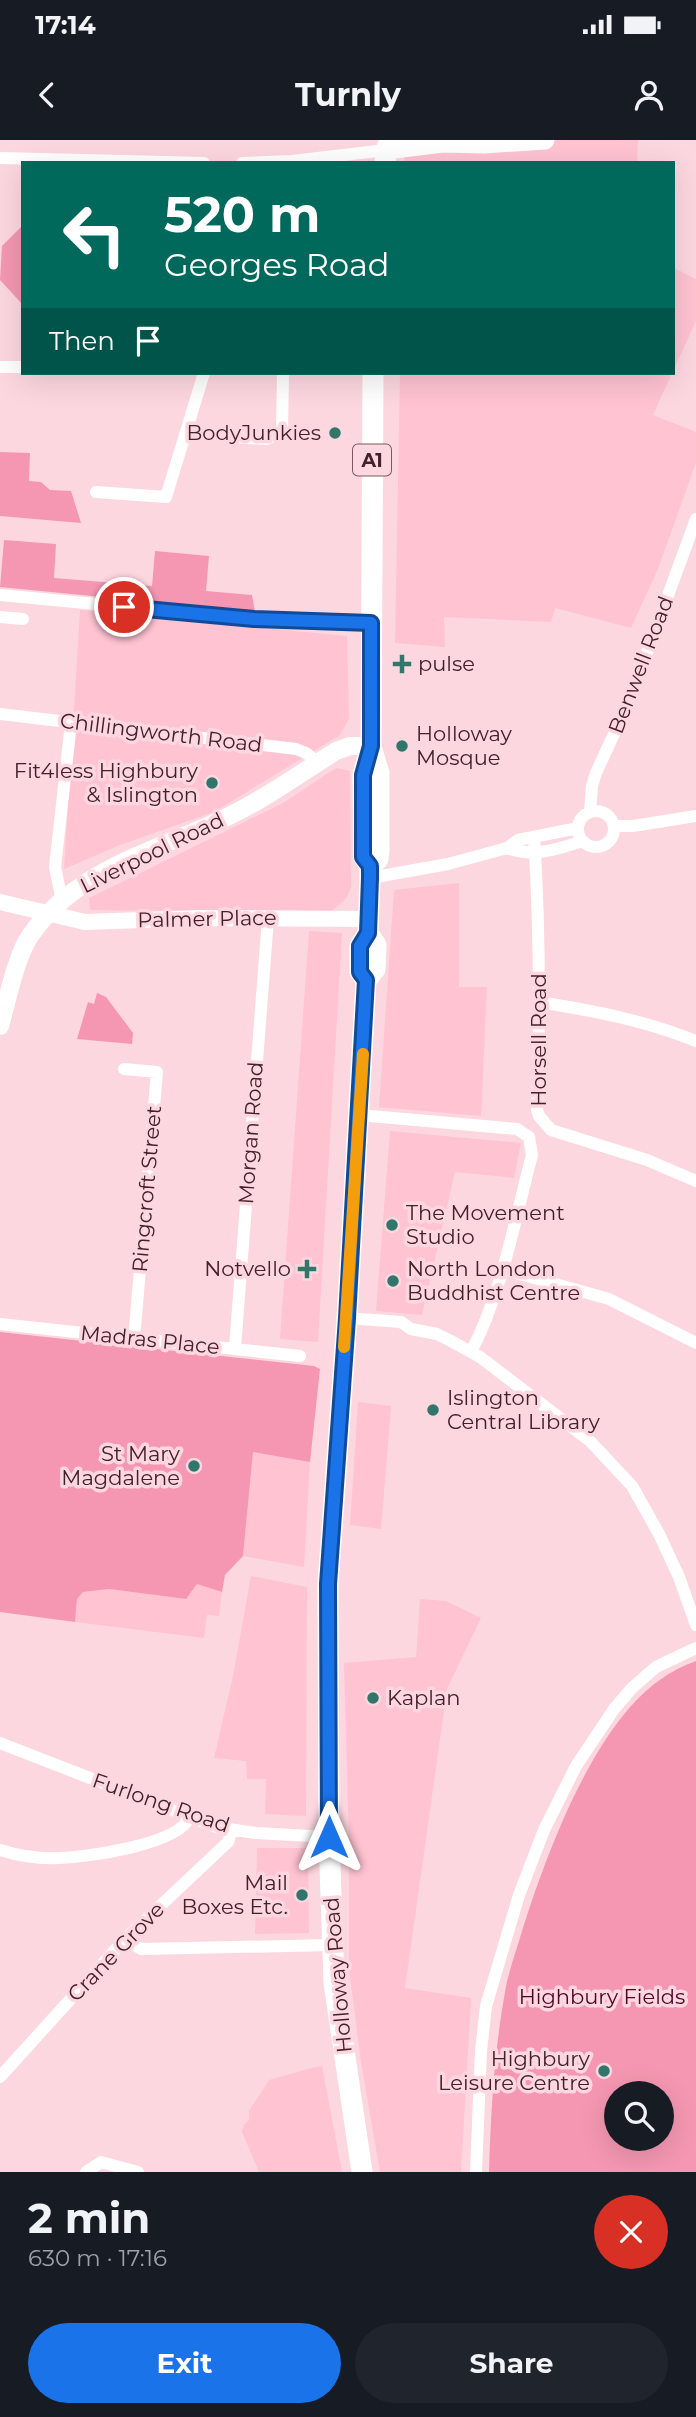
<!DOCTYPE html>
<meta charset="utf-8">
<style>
body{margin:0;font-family:Montserrat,sans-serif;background:#20242c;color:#f1f3f6;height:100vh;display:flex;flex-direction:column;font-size:26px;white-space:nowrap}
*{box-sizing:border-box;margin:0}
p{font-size:23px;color:#9ea1a6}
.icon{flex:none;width:38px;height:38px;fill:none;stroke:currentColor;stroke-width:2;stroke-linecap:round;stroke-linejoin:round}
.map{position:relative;height:2032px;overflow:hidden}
.details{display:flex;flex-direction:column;background:#171b24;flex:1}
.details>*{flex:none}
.guide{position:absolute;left:21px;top:21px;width:654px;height:214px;border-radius:0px;box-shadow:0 7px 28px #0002;background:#00695c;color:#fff;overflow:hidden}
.fabs{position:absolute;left:604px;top:1941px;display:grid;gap:14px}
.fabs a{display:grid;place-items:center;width:70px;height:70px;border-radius:50%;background:#171b24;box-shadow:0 7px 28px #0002;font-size:35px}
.pin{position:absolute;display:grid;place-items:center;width:60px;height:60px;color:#fff;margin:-30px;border:4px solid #fff;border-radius:50%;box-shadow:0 2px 7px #0007}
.me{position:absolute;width:77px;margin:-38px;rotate:0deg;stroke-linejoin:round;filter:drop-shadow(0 0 5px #0008)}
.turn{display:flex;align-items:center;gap:24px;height:147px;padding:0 28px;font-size:32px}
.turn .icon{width:91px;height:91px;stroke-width:2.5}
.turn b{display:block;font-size:49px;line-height:60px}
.then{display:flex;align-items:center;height:66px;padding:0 28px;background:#0003;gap:14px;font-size:26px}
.round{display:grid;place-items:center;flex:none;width:74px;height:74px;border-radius:37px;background:#20242c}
.summary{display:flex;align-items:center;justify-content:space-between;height:119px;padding:0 28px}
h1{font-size:42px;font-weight:700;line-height:52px}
.action{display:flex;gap:14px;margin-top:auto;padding:14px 28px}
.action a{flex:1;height:80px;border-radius:42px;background:#1a73e8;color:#fff;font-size:28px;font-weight:700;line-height:80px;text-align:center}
.action a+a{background:#20242c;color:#f1f3f6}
.status{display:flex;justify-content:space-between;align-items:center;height:49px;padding:0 35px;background:#171b24;direction:ltr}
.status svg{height:19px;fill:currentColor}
header{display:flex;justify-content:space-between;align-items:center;height:91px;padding:0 28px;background:#171b24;font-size:32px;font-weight:700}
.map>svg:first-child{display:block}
.built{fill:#ffc3d2}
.green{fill:#f597b2;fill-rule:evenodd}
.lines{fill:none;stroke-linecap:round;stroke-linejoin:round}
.minor{stroke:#fff;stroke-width:12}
.tertiary{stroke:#fff;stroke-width:16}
.secondary{stroke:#fff;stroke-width:18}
.primary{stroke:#fff;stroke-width:19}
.trunk{stroke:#fff;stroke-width:21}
.route-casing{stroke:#114b97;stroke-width:18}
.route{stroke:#1a73e8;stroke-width:12}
.slow{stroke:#f59e0b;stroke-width:12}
.poi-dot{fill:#30766b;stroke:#fdd7e0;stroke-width:2.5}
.labels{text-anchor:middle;stroke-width:7;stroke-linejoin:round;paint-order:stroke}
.shield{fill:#fdd7e0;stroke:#7b5861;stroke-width:2}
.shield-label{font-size:19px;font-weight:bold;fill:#43212b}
.poi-label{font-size:21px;fill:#43212b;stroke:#fdd7e0;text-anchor:end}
.street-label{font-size:21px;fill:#43212b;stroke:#fdd7e0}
.park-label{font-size:21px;fill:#540327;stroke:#fdd7e0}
</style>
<div class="status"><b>17:14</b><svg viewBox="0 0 49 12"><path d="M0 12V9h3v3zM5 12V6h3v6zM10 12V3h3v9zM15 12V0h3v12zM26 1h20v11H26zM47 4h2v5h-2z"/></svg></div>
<header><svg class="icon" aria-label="back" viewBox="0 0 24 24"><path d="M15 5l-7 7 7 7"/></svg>Turnly<svg class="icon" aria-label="person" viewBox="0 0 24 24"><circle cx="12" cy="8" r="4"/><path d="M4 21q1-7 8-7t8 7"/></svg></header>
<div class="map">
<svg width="696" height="2032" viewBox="0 0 696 2032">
<rect width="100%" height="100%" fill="#fdd7e0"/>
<!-- built -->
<path class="built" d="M406 0H638L637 23H404Z
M674 128 696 139V181L674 229Z
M400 233H672L653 275 696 292V323L658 429 631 488 555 468 551 482 444 477 445 507 395 503Z
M80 470 347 496 349 579 340 595 214 672 120 705 64 729Z
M336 628 350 631 351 747 346 759 329 773 90 770 89 758 283 663Z
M459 743V847H487L481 976 379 967 394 750Z
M309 791 342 793 318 1202 280 1199Z
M390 991 521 1003 514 1038 455 1032 422 1175 376 1171Z
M358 1262 391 1266 381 1389 350 1385Z
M253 1312 310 1322 304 1427 243 1416Z
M251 1436 307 1447 306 1676 265 1674 266 1639H247L246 1621 214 1618 233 1536Z
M197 1444 222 1452 219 1476 207 1475 204 1498 75 1482 77 1458 83 1452 109 1449 186 1459Z
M420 1459 446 1461 481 1478 447 1549 405 1848 471 1858 461 2032H380L361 1922 349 1829V1704L344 1523 416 1517Z
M257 1708H308L309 1793 255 1794Z
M322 1926 342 2032H259L242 1992 243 1986 249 1979V1971L269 1940 311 1928Z"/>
<!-- green -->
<path class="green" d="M23 85V165L0 140 2 106Z
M0 312 30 313 29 341 41 342 50 350 71 351 81 383 0 376Z
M4 400 56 404 54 438 152 446 155 411 209 416 206 451 252 455 255 472 0 447Z
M97 853 106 857 133 893 132 904 77 899 88 862 94 864Z
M0 1192 314 1226 320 1229 310 1322 253 1312 243 1416 225 1435 222 1452 197 1444 186 1459 109 1449 83 1452 77 1459 75 1482 0 1472Z
M696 1521V2032H489C491 1971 494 1912 505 1852 508 1834 514 1817 519 1801 542 1726 579 1625 631 1566 649 1546 670 1530 696 1521ZM616 1953H662V1998H616Z"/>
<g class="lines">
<!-- minor -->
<path class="minor" d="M0 18 204 23
M242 23 292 21 386 10
M0 227H23
M231 297 267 299 282 292 283 233
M96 352 166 357 204 233
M0 455 254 479 371 483
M0 477 23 479
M0 574 296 609 306 613 318 622
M578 689a18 18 0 1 1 36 0a18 18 0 1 1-36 0Z
M590 672 592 646 596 633 630 559 696 379
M614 686H633L696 676
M534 697C540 788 540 879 537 970L539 976 551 990 647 1020 696 1041
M507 708C534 718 557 709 583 701
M370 738 448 724 507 708 518 700 578 688
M62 761 55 727 71 583
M539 862C595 871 643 880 696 901
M124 929 157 932 134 1199
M359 975 517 989 529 997
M502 1129 609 1159 696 1203
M347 1178 401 1182 411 1189 437 1194 451 1201 480 1217 590 1301 632 1346 659 1394 679 1437 696 1485
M0 1184 300 1216
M235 1208 268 778
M471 1212C502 1153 515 1079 532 1015L529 997
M0 1603 216 1687 256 1693 329 1697
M0 1710C19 1716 38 1719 59 1718 87 1717 178 1705 190 1677
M125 1799 141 1809 332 1805
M0 1937 125 1799 228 1702 232 1690
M86 2032 101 2022 138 2032
M476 2032 481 1911 486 1866 519 1755 544 1690 576 1626 614 1569 632 1548 656 1527 696 1508"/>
<!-- tertiary -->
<path class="tertiary" d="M0 762 85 782 201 778 368 779"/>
<!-- secondary -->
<path class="secondary" d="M0 886C7 862 16 816 30 796 75 729 159 710 227 677 265 659 301 633 336 611L350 606H371"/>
<!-- primary -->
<path class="primary" d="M386 10 443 3 484 4 545 0"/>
<!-- trunk -->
<path class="trunk" d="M385 23 386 10 390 0
M370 726 378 719 379 711V633L371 607
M366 840 375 829 376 805 368 793
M362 2032 334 1843 329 1697 328 1444 347 1178 366 840 360 832V806L368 793 370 738V726L364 717 363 635 371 606 373 233"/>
</g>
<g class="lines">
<defs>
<path id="route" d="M124 467 254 479 371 483V606L363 635V717L370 726V738L368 793 360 806V832L366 840 347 1178 328 1444 329 1697"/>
</defs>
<!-- route casing -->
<use href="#route" class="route-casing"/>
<!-- route -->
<use href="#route" class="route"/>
<!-- slow -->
<path class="slow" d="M344 1207 363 914"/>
</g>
<!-- markers -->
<g class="poi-dot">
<circle cx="335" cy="293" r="7"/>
<path d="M398.5 513.5h7v7h7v7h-7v7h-7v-7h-7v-7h7z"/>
<circle cx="402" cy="606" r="7"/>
<circle cx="212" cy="643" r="7"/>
<circle cx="392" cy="1085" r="7"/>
<path d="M303.5 1118.5h7v7h7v7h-7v7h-7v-7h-7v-7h7z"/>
<circle cx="393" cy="1141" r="7"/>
<circle cx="433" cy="1270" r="7"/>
<circle cx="194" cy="1326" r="7"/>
<circle cx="373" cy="1558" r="7"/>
<circle cx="302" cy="1755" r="7"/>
<circle cx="604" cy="1931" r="7"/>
</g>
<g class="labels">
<!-- shield labels -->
<rect class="shield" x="353" y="304.5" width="38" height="31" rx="5"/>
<g class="shield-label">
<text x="372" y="327">A1</text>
</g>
<!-- poi labels -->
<g class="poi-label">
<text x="321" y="300">BodyJunkies</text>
<text x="418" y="531" text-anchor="start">pulse</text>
<text x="416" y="601" text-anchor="start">Holloway<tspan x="416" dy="24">Mosque</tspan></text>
<text x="198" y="638">Fit4less Highbury<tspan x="198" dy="24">&amp; Islington</tspan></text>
<text x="406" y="1080" text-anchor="start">The Movement<tspan x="406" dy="24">Studio</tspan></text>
<text x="291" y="1136">Notvello</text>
<text x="407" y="1136" text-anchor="start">North London<tspan x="407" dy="24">Buddhist Centre</tspan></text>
<text x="447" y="1265" text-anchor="start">Islington<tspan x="447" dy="24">Central Library</tspan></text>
<text x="180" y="1321">St Mary<tspan x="180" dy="24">Magdalene</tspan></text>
<text x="387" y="1565" text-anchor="start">Kaplan</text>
<text x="288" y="1750">Mail<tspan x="288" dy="24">Boxes Etc.</tspan></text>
<text x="590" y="1926">Highbury<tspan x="590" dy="24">Leisure Centre</tspan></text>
</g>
<!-- street labels -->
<g class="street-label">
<text transform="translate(641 525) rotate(-69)" y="7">Benwell Road</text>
<text transform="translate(161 593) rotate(7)" y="7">Chillingworth Road</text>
<text transform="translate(152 713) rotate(-26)" y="7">Liverpool Road</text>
<text transform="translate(207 779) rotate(-1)" y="7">Palmer Place</text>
<text transform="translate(539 900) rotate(-90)" y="7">Horsell Road</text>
<text transform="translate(251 993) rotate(-86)" y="7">Morgan Road</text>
<text transform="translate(147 1049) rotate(-85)" y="7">Ringcroft Street</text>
<text transform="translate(150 1200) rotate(6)" y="7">Madras Place</text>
<text transform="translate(161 1663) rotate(19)" y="7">Furlong Road</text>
<text transform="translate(116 1812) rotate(-46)" y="7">Crane Grove</text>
<text transform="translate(338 1835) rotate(-95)" y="7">Holloway Road</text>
</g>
<!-- park labels -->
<g class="park-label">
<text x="602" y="1864">Highbury Fields</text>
</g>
</g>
</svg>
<div class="fabs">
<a><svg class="icon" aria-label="search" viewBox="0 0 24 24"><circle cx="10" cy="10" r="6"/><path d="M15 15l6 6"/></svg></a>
</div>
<div class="pin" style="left:124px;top:467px;background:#d93025"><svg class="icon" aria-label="arrive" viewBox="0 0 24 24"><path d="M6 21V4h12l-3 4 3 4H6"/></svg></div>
<svg class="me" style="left:329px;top:1697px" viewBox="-20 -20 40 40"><path d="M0-17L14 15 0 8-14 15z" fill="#1a73e8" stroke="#fff" stroke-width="4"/></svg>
<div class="guide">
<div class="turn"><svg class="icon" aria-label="left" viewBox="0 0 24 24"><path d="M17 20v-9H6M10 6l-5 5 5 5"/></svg><div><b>520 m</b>Georges Road</div></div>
<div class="then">Then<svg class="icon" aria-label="arrive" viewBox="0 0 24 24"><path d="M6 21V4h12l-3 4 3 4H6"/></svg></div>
</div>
</div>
<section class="details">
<div class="summary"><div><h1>2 min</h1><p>630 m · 17:16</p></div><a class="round" style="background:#d93025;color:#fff"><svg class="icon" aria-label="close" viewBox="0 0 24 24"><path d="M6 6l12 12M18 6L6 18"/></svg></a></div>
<div class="action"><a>Exit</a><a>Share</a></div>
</section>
